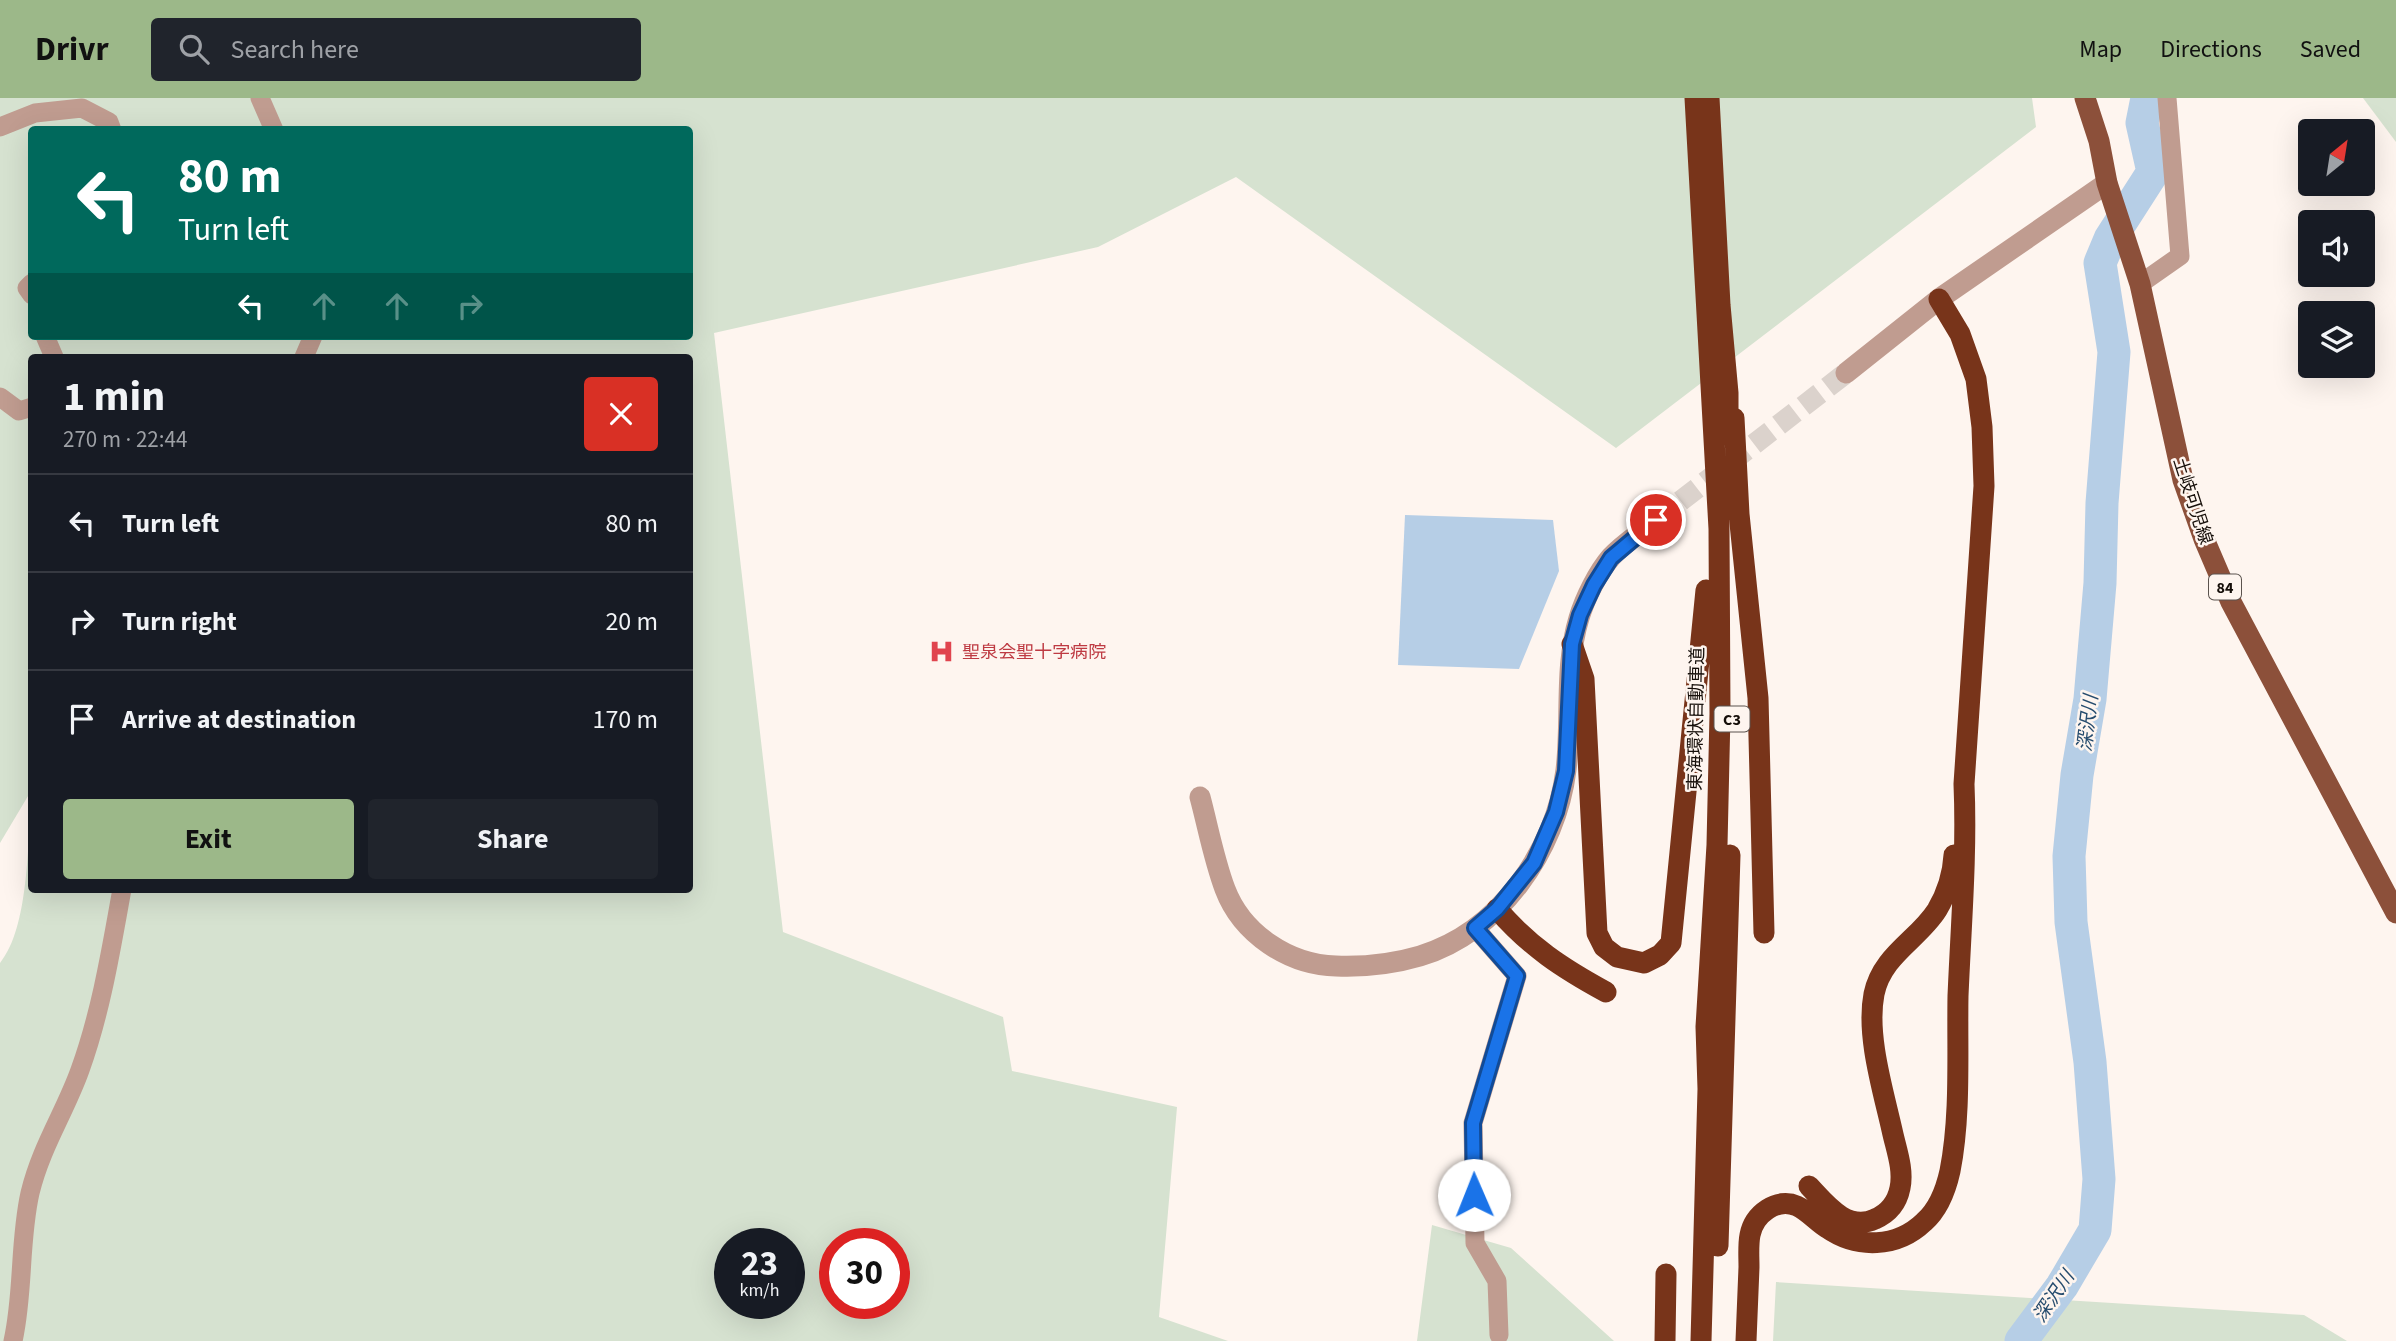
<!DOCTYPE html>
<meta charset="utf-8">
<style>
body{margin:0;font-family:"Source Sans 3","Noto Sans JP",sans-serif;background:#20242c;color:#f1f3f6;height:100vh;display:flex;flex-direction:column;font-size:26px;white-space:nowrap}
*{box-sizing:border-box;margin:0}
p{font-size:23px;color:#9ea1a6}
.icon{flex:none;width:38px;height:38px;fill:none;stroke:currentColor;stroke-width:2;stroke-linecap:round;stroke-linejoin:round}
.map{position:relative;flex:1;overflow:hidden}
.sheet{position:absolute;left:28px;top:256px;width:665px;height:539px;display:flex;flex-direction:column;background:#171b24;border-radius:7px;box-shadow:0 7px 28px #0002}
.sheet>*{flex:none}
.hud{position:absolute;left:28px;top:28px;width:665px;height:214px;border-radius:7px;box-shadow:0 7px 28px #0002;background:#00695c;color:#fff;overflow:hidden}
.needle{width:46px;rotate:30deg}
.tools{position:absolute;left:2298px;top:21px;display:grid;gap:14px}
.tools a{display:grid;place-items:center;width:77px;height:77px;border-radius:7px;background:#171b24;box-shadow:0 7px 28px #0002;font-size:35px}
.speed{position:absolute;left:714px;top:1130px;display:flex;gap:14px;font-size:35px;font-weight:700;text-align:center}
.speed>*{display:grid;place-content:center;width:91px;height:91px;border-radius:50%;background:#171b24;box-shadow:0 7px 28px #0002;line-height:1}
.speed small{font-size:18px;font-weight:400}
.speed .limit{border:10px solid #d22;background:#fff;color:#111}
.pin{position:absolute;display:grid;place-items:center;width:60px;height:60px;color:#fff;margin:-30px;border:4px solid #fff;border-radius:50%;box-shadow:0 2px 7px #0007}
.me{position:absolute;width:77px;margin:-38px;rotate:359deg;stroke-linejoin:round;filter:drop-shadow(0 0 5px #0008)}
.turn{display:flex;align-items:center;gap:24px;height:147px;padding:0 35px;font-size:32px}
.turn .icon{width:91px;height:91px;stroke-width:2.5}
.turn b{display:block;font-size:49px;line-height:60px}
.lanes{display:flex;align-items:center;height:66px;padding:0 35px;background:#0003;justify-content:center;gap:35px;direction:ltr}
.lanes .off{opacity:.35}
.round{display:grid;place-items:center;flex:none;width:74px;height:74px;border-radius:7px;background:#20242c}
.overview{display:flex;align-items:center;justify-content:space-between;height:119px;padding:0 35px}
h1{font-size:42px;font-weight:700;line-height:52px}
.button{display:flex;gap:14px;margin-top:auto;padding:14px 35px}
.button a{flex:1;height:80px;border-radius:7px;background:#9cb889;color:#111;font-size:28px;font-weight:700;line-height:80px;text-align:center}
.button a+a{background:#20242c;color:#f1f3f6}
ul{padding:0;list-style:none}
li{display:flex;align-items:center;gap:21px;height:98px;padding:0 35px;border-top:2px solid #363941}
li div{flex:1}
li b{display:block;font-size:26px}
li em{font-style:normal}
header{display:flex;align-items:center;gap:42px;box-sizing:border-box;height:98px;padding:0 35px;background:#9cb889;color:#111}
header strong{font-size:33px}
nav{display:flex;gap:38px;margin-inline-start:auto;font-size:24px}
.search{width:490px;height:63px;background:#20242c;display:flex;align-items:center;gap:18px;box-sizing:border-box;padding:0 24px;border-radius:7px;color:#9ea1a6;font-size:26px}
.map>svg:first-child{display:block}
.green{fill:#d6e2d0;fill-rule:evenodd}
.water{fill:#b6cee6}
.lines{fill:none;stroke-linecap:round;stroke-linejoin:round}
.river{stroke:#b6cee6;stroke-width:33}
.tertiary-tunnel{stroke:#dbd2cc;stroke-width:21;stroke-dasharray:21 10;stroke-linecap:butt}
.minor{stroke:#c09c90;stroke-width:19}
.tertiary{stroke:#c09c90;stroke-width:21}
.primary{stroke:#8c503a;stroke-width:21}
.motorway{stroke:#78341a;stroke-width:21}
.route-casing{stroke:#114b97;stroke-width:18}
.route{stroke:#1a73e8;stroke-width:12}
.labels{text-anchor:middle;stroke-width:5;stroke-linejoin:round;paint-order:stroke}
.shield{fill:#fef5ef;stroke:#5b534e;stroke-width:2}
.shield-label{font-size:16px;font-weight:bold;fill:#150e09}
.street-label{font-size:18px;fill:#150e09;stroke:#fef5ef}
.health-label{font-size:18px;fill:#be3a42;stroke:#fef5ef;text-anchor:start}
.water-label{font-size:19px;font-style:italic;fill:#264c6e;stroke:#fef5ef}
</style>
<header>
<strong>Drivr</strong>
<div class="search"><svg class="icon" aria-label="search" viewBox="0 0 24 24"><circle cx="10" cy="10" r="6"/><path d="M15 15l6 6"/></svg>Search here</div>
<nav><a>Map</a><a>Directions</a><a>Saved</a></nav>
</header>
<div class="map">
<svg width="2396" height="1243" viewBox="0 0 2396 1243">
<rect width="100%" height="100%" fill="#fef5ef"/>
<!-- green -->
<path class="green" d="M0 0H2032L2036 29 1616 350 1236 79 1098 149 714 235 783 834 1003 919 1012 973 1177 1009 1159 1219 1228 1243H0V865C29 830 28 743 31 698L32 791H690V259H32L31 693 0 745ZM32 32H690V238H32ZM730 1146H789V1206H730ZM835 1146H894V1206H835Z
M2363 0H2396V44Z
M1432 1127 1511 1150 1614 1243H1417Z
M1776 1184 2304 1217 2347 1243H1773Z"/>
<!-- water -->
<path class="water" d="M1405 417 1553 422 1559 473 1519 571 1398 567Z"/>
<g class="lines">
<!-- river -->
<path class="river" d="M2021 1243 2062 1188 2095 1132 2099 1081 2090 964 2071 824 2069 758 2077 677 2090 601 2100 485 2102 405 2114 254 2100 165 2110 141 2153 74 2142 25 2147 0"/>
<!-- tertiary-tunnel -->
<path class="tertiary-tunnel" d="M1656 422 1846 275"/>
<!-- minor -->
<path class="minor" d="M260 0 274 32
M0 29 35 15 82 10 109 24 112 32
M32 185 27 190 32 197
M2140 186 2180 158 2167 0
M45 238 54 259
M304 259 313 238
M0 299 19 313 32 309
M1475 830 1517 878 1473 1025 1475 1145 1497 1183 1499 1237
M13 1243C24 1194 19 1144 30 1095 41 1049 65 1014 80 972 101 914 111 852 122 791"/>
<!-- tertiary -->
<path class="tertiary" d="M1846 275 1939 201 2107 85
M1200 699C1208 729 1214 762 1225 791 1242 836 1289 867 1336 868 1363 869 1393 866 1420 858 1499 834 1556 753 1566 672 1572 622 1564 569 1579 520 1585 500 1598 474 1611 459 1624 445 1642 434 1656 422"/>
<!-- primary -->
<path class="primary" d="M2085 0 2099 43 2107 85 2140 186 2183 382 2204 441 2231 504 2396 815"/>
<!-- motorway -->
<path class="motorway" d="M1695 0 1719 431 1720 616 1717 747 1706 929 1708 991 1701 1243
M1709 0 1720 207 1728 295V337
M1734 320 1739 416 1758 600 1764 835
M1572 546 1584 581 1597 835 1604 849 1617 859 1644 865 1660 857 1671 845 1706 492
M1497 811C1530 849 1562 870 1606 894
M1809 1088C1826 1106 1847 1134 1875 1121 1889 1115 1897 1105 1900 1090 1904 1071 1896 1051 1892 1032 1883 992 1866 937 1874 896 1882 857 1918 842 1937 812 1947 795 1953 776 1954 757
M1718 1148 1730 757
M1665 1243 1666 1176
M1746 1243C1747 1218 1748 1193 1749 1169 1749 1159 1748 1147 1750 1137 1754 1116 1777 1099 1797 1108 1808 1113 1817 1124 1827 1130 1857 1151 1897 1150 1924 1124 1939 1111 1946 1091 1950 1073 1961 1017 1957 954 1958 898 1961 827 1967 756 1964 686L1984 388 1982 329 1976 281 1960 236 1939 201"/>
</g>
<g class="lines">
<defs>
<path id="route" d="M1474 1097 1473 1025 1517 878 1475 830 1497 811 1534 765 1556 714 1566 673 1572 546 1580 517 1594 487 1611 460 1656 422"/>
</defs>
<!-- route casing -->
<use href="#route" class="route-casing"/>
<!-- route -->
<use href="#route" class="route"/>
</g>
<!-- icons -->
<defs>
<symbol id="hospital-bare" viewBox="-9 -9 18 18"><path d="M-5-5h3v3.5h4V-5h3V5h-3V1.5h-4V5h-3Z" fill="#e0444e" stroke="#fef5ef" stroke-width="2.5" paint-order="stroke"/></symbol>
</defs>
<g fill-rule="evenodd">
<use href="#hospital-bare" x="924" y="536" width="35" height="35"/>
</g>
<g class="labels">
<!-- shield labels -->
<g class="shield">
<rect x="2209" y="476.5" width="32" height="25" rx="5"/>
<rect x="1714.5" y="608.5" width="35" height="25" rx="5"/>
</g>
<g class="shield-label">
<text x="2225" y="495">84</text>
<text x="1732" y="627">C3</text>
</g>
<!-- street labels -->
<g class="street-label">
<text transform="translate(2193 403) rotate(72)" y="6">土岐可児線</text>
<text transform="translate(1696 621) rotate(-89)" y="6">東海環状自動車道</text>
</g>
<!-- health labels -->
<g class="health-label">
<text x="962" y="560">聖泉会聖十字病院</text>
</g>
<!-- water labels -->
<g class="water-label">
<text transform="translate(2087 625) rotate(-83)" y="7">深沢川</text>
<text transform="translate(2053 1198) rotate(-56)" y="7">深沢川</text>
</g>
</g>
</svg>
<div class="tools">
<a><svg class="needle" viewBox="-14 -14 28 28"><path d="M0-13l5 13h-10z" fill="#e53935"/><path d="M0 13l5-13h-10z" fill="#9ea1a6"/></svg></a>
<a><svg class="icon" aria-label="sound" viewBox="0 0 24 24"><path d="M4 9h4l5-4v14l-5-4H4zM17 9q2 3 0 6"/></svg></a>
<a><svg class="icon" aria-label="layers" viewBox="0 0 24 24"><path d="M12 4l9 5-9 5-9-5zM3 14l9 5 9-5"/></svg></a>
</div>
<div class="speed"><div>23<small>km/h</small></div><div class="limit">30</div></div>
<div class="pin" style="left:1656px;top:422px;background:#d93025"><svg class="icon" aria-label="arrive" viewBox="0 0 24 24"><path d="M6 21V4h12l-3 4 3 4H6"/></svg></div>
<svg class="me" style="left:1474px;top:1097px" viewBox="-20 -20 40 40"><circle r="19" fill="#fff"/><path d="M0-13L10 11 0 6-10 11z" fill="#1a73e8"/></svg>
<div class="hud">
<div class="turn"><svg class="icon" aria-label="left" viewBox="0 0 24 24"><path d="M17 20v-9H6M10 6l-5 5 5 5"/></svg><div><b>80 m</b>Turn left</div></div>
<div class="lanes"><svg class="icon" aria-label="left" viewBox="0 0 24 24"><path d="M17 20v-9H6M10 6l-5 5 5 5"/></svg><svg class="icon off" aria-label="ahead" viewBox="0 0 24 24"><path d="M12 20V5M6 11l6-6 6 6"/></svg><svg class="icon off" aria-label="ahead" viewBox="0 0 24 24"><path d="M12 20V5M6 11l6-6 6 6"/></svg><svg class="icon off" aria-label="right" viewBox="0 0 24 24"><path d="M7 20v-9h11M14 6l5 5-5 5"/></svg></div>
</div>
<section class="sheet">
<div class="overview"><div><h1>1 min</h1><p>270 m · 22:44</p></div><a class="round" style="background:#d93025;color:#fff"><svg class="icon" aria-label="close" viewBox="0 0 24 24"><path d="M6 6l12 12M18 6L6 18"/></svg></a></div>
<ul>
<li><svg class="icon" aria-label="left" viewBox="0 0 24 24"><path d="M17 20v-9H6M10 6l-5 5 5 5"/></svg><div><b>Turn left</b></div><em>80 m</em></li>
<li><svg class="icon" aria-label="right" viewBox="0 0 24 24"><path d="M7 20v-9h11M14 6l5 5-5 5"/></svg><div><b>Turn right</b></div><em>20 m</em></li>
<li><svg class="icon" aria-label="arrive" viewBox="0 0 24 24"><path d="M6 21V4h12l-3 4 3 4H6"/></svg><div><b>Arrive at destination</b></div><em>170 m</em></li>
</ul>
<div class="button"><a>Exit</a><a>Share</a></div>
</section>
</div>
